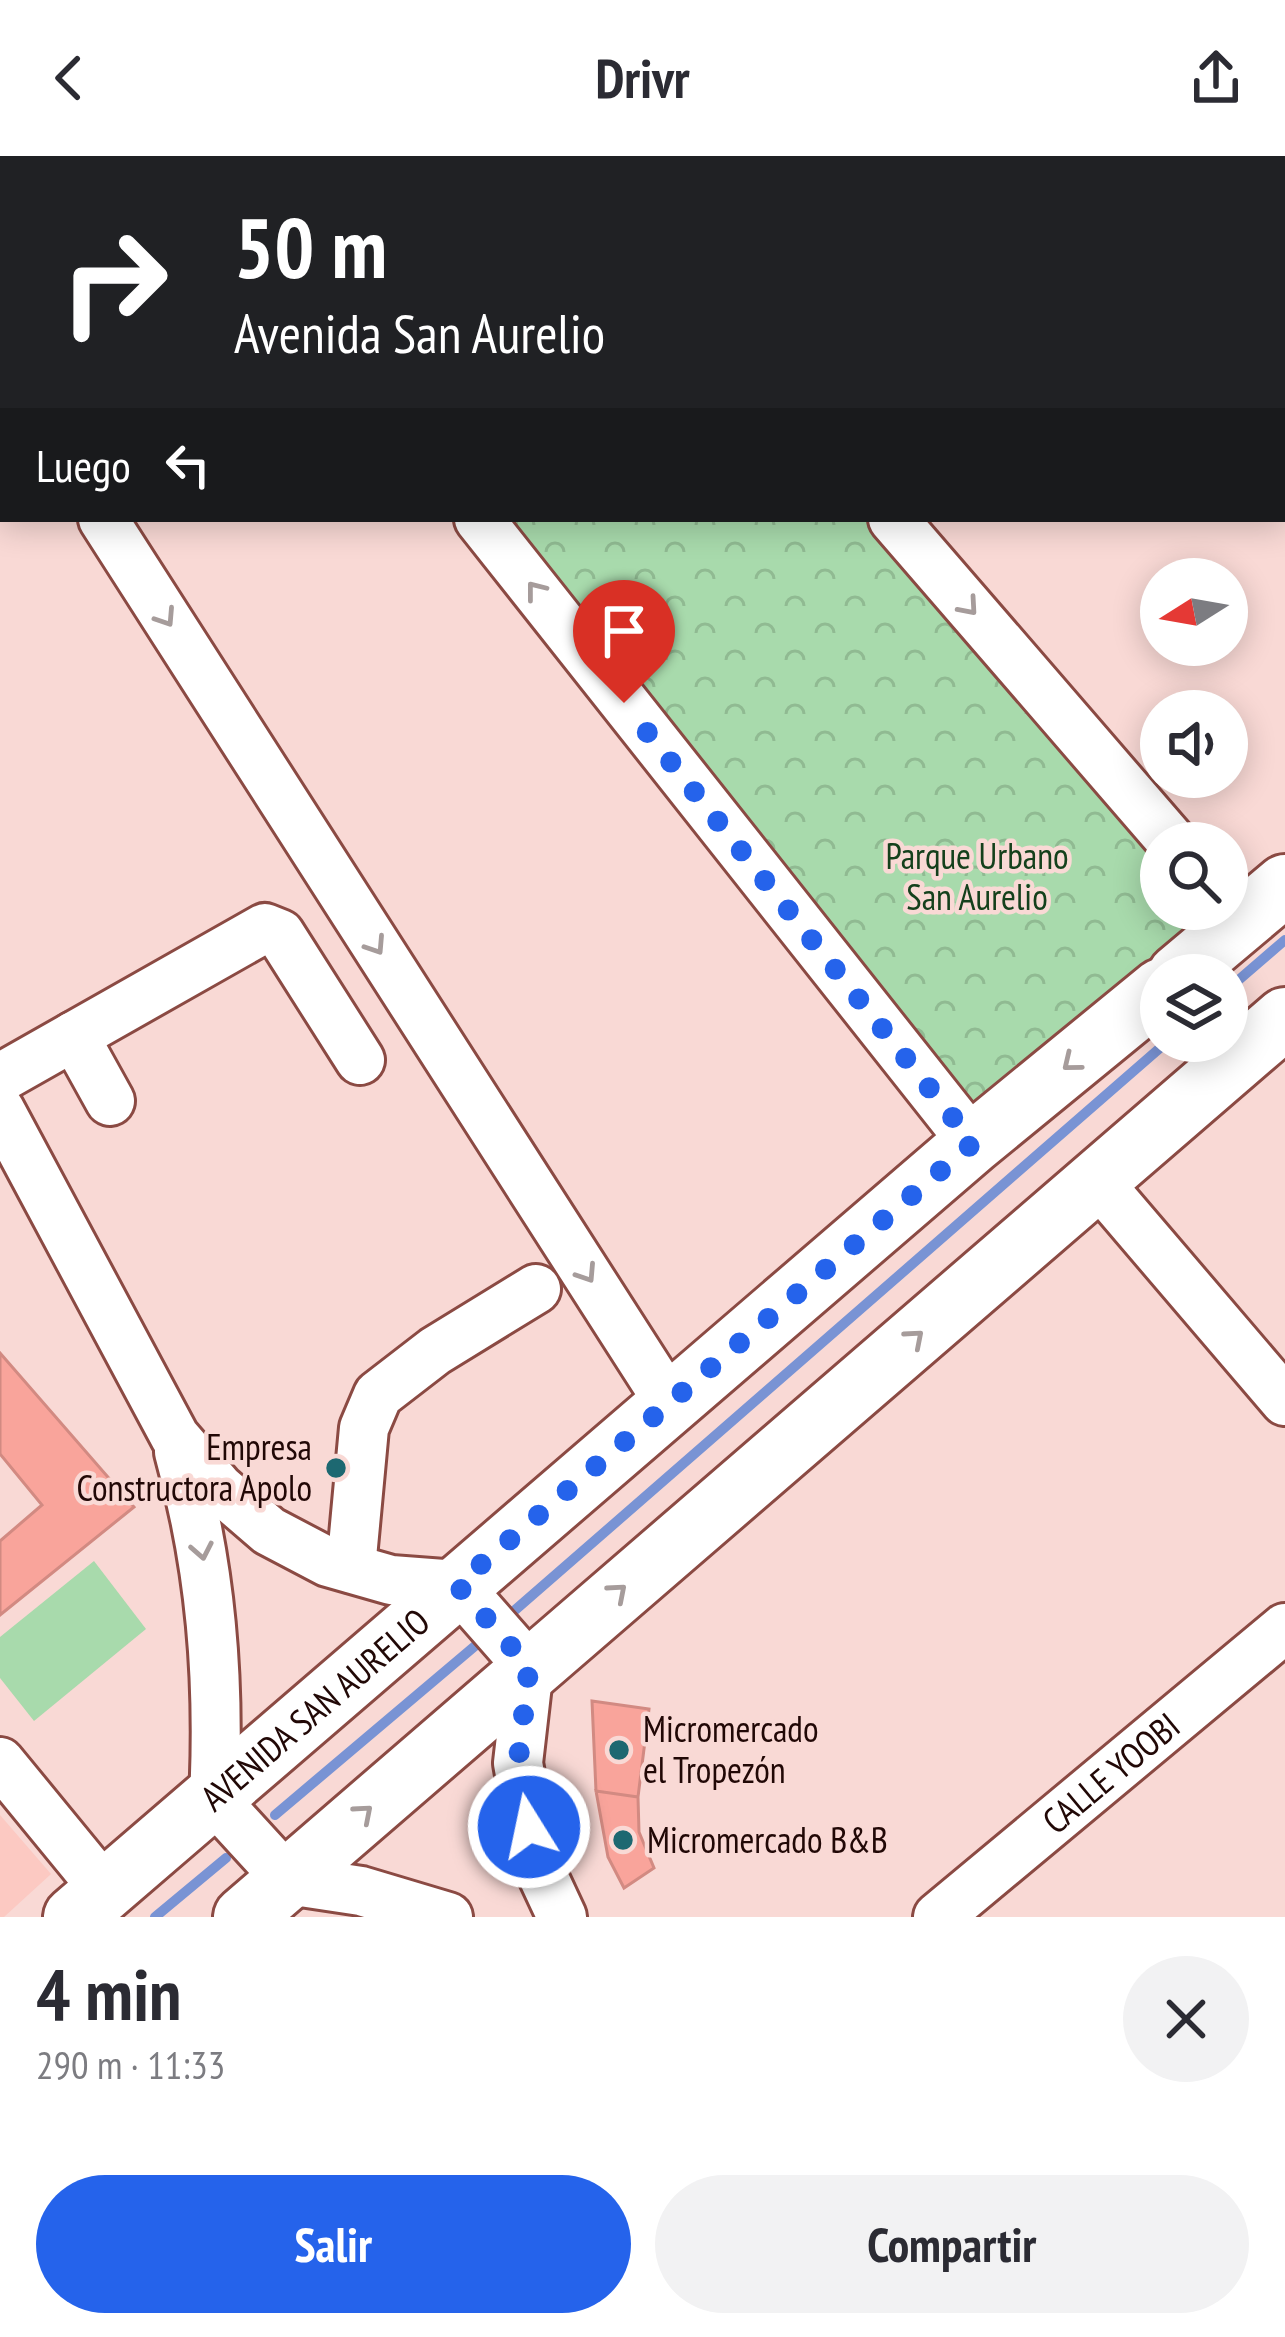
<!DOCTYPE html>
<html lang="es">
<meta charset="utf-8">
<style>
body{margin:0;font-family:"PT Sans Narrow",sans-serif;background:#f2f2f3;color:#2b2b33;height:100vh;display:flex;flex-direction:column;font-size:45px;white-space:nowrap}
*{box-sizing:border-box;margin:0}
p{font-size:39px;color:#7c7c81}
.icon{flex:none;width:66px;height:66px;fill:none;stroke:currentColor;stroke-width:2;stroke-linecap:round;stroke-linejoin:round}
.map{position:relative;height:1761px;overflow:hidden}
.sheet{display:flex;flex-direction:column;background:#fff;flex:1}
.sheet>*{flex:none}
.guide{position:absolute;left:0px;top:0px;width:1287px;height:366px;box-shadow:0 6px 30px #0003;background:#202124;color:#fff;overflow:hidden}
.needle{width:78px;rotate:259deg}
.tools{position:absolute;left:1140px;top:402px;display:grid;gap:24px}
.tools a{display:grid;place-items:center;width:108px;height:108px;border-radius:50%;background:#fff;box-shadow:0 6px 30px #0003;font-size:60px}
.pin{position:absolute;display:grid;place-items:center;width:102px;height:102px;color:#fff;margin:-123px -51px;border-radius:50% 50% 50% 0;rotate:-45deg;box-shadow:0 0 12px #0007}
.pin .icon{rotate:45deg}
.me{position:absolute;width:132px;margin:-66px;rotate:350deg;stroke-linejoin:round;filter:drop-shadow(0 0 9px #0008)}
.turn{display:flex;align-items:center;gap:42px;height:252px;padding:0 36px;font-size:54px}
.turn .icon{width:156px;height:156px;stroke-width:2.5}
.turn b{display:block;font-size:84px;line-height:102px}
.then{display:flex;align-items:center;height:114px;padding:0 36px;background:#0003;gap:24px;font-size:45px}
.round{display:grid;place-items:center;flex:none;width:126px;height:126px;border-radius:63px;background:#f2f2f3}
.overview{display:flex;align-items:center;justify-content:space-between;height:204px;padding:0 36px}
h1{font-size:72px;font-weight:600;line-height:90px}
.cta{display:flex;gap:24px;margin-top:auto;padding:24px 36px}
.cta a{flex:1;height:138px;border-radius:72px;background:#2563eb;color:#fff;font-size:48px;font-weight:600;line-height:138px;text-align:center}
.cta a+a{background:#f2f2f3;color:#2b2b33}
header{display:flex;justify-content:space-between;align-items:center;height:156px;padding:0 36px;background:#fff;font-size:54px;font-weight:600}
.map>svg:first-child{display:block}
.built{fill:#fcc9c2}
.park{fill:url(#park-crowns)}
.garden{fill:#a8daac}
.lines{fill:none;stroke-linecap:round;stroke-linejoin:round}
.stream{stroke:#7993d4;stroke-width:10}
.building{fill:#f9a49b;stroke:#d28a82;stroke-width:3}
.minor-casing{stroke:#8b4a43;stroke-width:54}
.major-casing{stroke:#8b4a43;stroke-width:66}
.minor{stroke:#fff;stroke-width:48}
.major{stroke:#fff;stroke-width:60}
.oneway{stroke:#a69c9b}
.route{stroke:#2563eb;stroke-width:21;stroke-dasharray:0 37.8}
.poi-dot{fill:#1d6871;stroke:#f9d9d5;stroke-width:4.5}
.labels{text-anchor:middle;stroke-width:9;stroke-linejoin:round;paint-order:stroke}
.park-label{font-size:36px;fill:#14401c;stroke:#f9d9d5}
.poi-label{font-size:36px;fill:#210806;stroke:#f9d9d5;text-anchor:start}
.street-label{font-size:36px;fill:#210806;stroke:#f9d9d5}
</style>
<header><svg class="icon" aria-label="back" viewBox="0 0 24 24"><path d="M15 5l-7 7 7 7"/></svg>Drivr<svg class="icon" aria-label="share" viewBox="0 0 24 24"><path d="M12 15V3M7 8l5-5 5 5M5 13v7h14v-7"/></svg></header>
<div class="map">
<svg width="1285" height="1761" viewBox="0 0 1285 1761">
<defs>
<pattern id="park-crowns" width="20" height="18" patternUnits="userSpaceOnUse" patternTransform="scale(3)"><rect width="20" height="18" fill="#a8daac"/><path d="M2 6a3 3 0 1 1 6 0M12 15a3 3 0 1 1 6 0" fill="none" stroke="#90ba92"/></pattern>
</defs>
<rect width="100%" height="100%" fill="#f9d9d5"/>
<!-- built -->
<path class="built" d="M0 1659 51 1718 4 1761H0Z"/>
<!-- park -->
<path class="park" d="M223 0H558L560 3H225Z
M507 363H868L1161 705V753L1205 756 970 956Z"/>
<!-- garden -->
<path class="garden" d="M94 1405 146 1473 34 1565 0 1522V1481Z"/>
<g class="lines">
<!-- stream -->
<path class="stream" d="M1227 834 1285 784
M506 1462 1168 885
M275 1659 488 1479
M155 1761 226 1702"/>
</g>
<!-- building -->
<path class="building" d="M0 1197 134 1351 0 1459V1385L42 1349 0 1298Z
M592 1545 649 1553 638 1641 596 1635Z
M596 1635 638 1641 639 1676 654 1712 624 1732 608 1701Z"/>
<g class="lines">
<defs>
<g id="minor">
<path d="M192 0 194 3"/>
<path d="M579 0 582 3"/>
<path d="M1002 0 1004 3"/>
<path d="M90 3 94 0"/>
<path d="M0 82 3 80"/>
<path d="M0 202 3 207"/>
<path d="M1284 324 1285 325"/>
<path d="M103 363 670 1248"/>
<path d="M479 363 973 987"/>
<path d="M893 363 1173 687"/>
<path d="M74 880 110 945"/>
<path d="M0 922 265 772 280 778 360 904"/>
<path d="M0 954 175 1281 219 1332 269 1375 328 1406 391 1424 457 1429 529 1511 518 1607 535 1703 562 1761"/>
<path d="M1098 1026 1285 1245"/>
<path d="M179 1296C211 1411 220 1523 214 1643L288 1724 361 1735 448 1761"/>
<path d="M351 1412 364 1272 378 1239 435 1195 536 1133"/>
<path d="M0 1606 105 1734"/>
<path id="s1" d="M938 1761 1285 1472"/>
</g>
<g id="major">
<path d="M1178 819 1285 729"/>
<path id="s2" d="M74 1761 973 987 1161 833"/>
<path d="M244 1761 1285 862"/>
</g>
</defs>
<!-- minor casing -->
<use href="#minor" class="minor-casing"/>
<!-- major casing -->
<use href="#major" class="major-casing"/>
<!-- minor -->
<use href="#minor" class="minor"/>
<!-- major -->
<use href="#major" class="major"/>
</g>
<!-- one-way arrows -->
<defs><path id="oneway-chevron" d="M-2-3.5L2.5 0L-2 3.5" fill="none" stroke-width="1.6" stroke-linecap="round" stroke-linejoin="round" transform="scale(3)"/></defs>
<g class="oneway">
<use href="#oneway-chevron" transform="translate(535 434) rotate(-128)"/>
<use href="#oneway-chevron" transform="translate(969 451) rotate(49)"/>
<use href="#oneway-chevron" transform="translate(166 462) rotate(57)"/>
<use href="#oneway-chevron" transform="translate(376 790) rotate(57)"/>
<use href="#oneway-chevron" transform="translate(1071 907) rotate(141)"/>
<use href="#oneway-chevron" transform="translate(587 1118) rotate(57)"/>
<use href="#oneway-chevron" transform="translate(915 1182) rotate(-41)"/>
<use href="#oneway-chevron" transform="translate(202 1395) rotate(79)"/>
<use href="#oneway-chevron" transform="translate(618 1436) rotate(-41)"/>
<use href="#oneway-chevron" transform="translate(364 1657) rotate(-41)"/>
</g>
<g class="lines">
<!-- route -->
<path class="route" d="M529 1671 518 1607 529 1511 457 1429 973 987 624 547"/>
</g>
<!-- markers -->
<g class="poi-dot">
<circle cx="336" cy="1312" r="12"/>
<circle cx="619" cy="1594" r="12"/>
<circle cx="623" cy="1684" r="12"/>
</g>
<g class="labels">
<!-- park labels -->
<g class="park-label">
<text x="977" y="713">Parque Urbano<tspan x="977" dy="41">San Aurelio</tspan></text>
</g>
<!-- poi labels -->
<g class="poi-label">
<text x="312" y="1304" text-anchor="end">Empresa<tspan x="312" dy="41">Constructora Apolo</tspan></text>
<text x="643" y="1586">Micromercado<tspan x="643" dy="41">el Tropezón</tspan></text>
<text x="647" y="1697">Micromercado B&amp;B</text>
</g>
<!-- street labels -->
<g class="street-label">
<text dy="13" stroke="none"><textPath href="#s2" startOffset="318">AVENIDA SAN AURELIO</textPath></text>
<text dy="13" stroke="none"><textPath href="#s1" startOffset="225">CALLE YOOBI</textPath></text>
</g>
</g>
</svg>
<div class="tools">
<a><svg class="needle" viewBox="-14 -14 28 28"><path d="M0-13l5 13h-10z" fill="#e53935"/><path d="M0 13l5-13h-10z" fill="#7c7c81"/></svg></a>
<a><svg class="icon" aria-label="sound" viewBox="0 0 24 24"><path d="M4 9h4l5-4v14l-5-4H4zM17 9q2 3 0 6"/></svg></a>
<a><svg class="icon" aria-label="search" viewBox="0 0 24 24"><circle cx="10" cy="10" r="6"/><path d="M15 15l6 6"/></svg></a>
<a><svg class="icon" aria-label="layers" viewBox="0 0 24 24"><path d="M12 4l9 5-9 5-9-5zM3 14l9 5 9-5"/></svg></a>
</div>
<div class="pin" style="left:624px;top:547px;background:#d93025"><svg class="icon" aria-label="arrive" viewBox="0 0 24 24"><path d="M6 21V4h12l-3 4 3 4H6"/></svg></div>
<svg class="me" style="left:529px;top:1671px" viewBox="-20 -20 40 40"><circle r="17" fill="#2563eb" stroke="#fff" stroke-width="3"/><path d="M0-11L8 9 0 5-8 9z" fill="#fff"/></svg>
<div class="guide">
<div class="turn"><svg class="icon" aria-label="right" viewBox="0 0 24 24"><path d="M7 20v-9h11M14 6l5 5-5 5"/></svg><div><b>50 m</b>Avenida San Aurelio</div></div>
<div class="then">Luego<svg class="icon" aria-label="left" viewBox="0 0 24 24"><path d="M17 20v-9H6M10 6l-5 5 5 5"/></svg></div>
</div>
</div>
<section class="sheet">
<div class="overview"><div><h1>4 min</h1><p>290 m · 11:33</p></div><a class="round"><svg class="icon" aria-label="close" viewBox="0 0 24 24"><path d="M6 6l12 12M18 6L6 18"/></svg></a></div>
<div class="cta"><a>Salir</a><a>Compartir</a></div>
</section>
